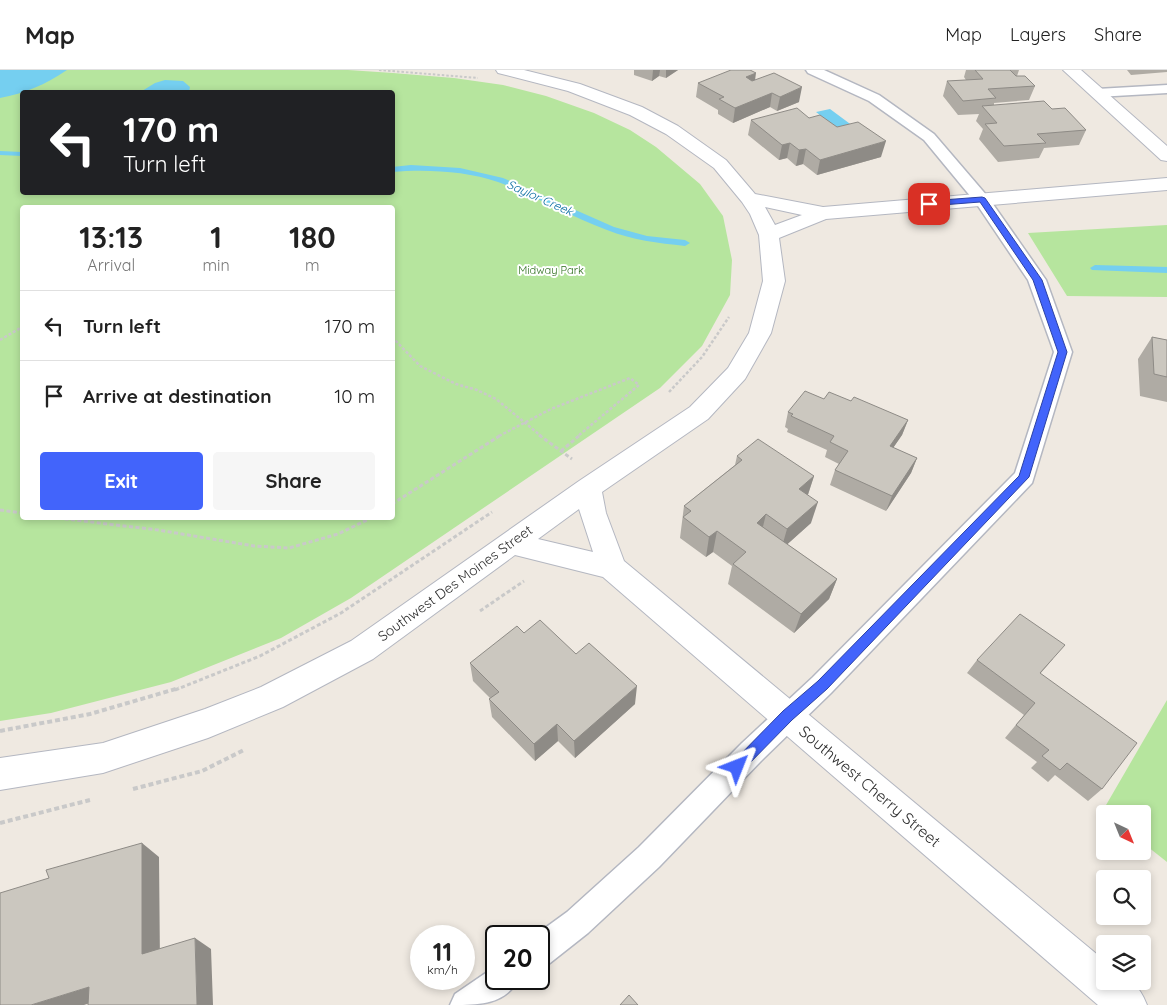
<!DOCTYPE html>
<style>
body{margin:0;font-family:Quicksand,sans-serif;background:#f6f6f6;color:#222;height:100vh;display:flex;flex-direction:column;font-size:19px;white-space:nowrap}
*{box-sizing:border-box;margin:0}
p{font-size:16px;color:#767676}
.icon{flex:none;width:28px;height:28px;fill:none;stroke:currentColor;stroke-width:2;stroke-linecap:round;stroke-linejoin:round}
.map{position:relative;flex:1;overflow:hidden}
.panel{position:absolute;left:20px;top:135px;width:375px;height:315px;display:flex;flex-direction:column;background:#fff;border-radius:5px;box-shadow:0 2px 8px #0003}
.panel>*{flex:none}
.guide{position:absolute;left:20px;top:20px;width:375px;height:105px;border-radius:5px;box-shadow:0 2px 8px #0003;background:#202124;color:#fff;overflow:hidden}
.needle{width:32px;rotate:137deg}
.tools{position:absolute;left:1096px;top:735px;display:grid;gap:10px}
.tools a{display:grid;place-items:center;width:55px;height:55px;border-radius:5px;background:#fff;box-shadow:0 2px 8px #0003;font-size:25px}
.speed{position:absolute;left:410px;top:855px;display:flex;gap:10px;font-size:25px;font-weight:700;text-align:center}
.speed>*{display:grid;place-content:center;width:65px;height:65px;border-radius:50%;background:#fff;box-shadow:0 2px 8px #0003;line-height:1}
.speed small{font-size:12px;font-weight:400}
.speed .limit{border:2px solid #111;border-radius:8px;background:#fff;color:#111}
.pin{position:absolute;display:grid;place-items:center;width:42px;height:42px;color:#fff;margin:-21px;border-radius:10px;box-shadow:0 2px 8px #0006}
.me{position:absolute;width:55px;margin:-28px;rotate:45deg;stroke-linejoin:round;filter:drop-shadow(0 0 4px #0008)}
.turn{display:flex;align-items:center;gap:18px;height:105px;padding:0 20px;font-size:22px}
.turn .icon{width:65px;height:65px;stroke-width:2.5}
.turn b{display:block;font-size:35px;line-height:42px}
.eta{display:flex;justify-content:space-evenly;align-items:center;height:85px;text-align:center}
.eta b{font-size:30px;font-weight:700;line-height:35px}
.action{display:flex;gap:10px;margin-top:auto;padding:10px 20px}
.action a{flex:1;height:58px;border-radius:5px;background:#4264fb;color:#fff;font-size:20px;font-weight:700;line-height:58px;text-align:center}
.action a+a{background:#f6f6f6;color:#222}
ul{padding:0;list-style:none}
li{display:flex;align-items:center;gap:15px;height:70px;padding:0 20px;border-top:1px solid #e0e0e0}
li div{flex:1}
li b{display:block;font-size:19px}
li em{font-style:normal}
header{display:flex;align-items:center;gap:30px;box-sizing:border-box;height:70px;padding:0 25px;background:#fff;border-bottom:1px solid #e0e0e0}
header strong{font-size:24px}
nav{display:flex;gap:28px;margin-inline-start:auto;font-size:18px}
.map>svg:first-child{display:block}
.green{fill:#b6e59e;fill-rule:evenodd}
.water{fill:#75cff0}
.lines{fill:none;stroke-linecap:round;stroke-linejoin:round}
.stream{fill:#75cff0;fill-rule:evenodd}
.service-casing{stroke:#b4b7c1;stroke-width:3}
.minor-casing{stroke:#b4b7c1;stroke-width:2}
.path-far3{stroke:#c9c9c9;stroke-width:2;stroke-dasharray:2.5 2;stroke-linecap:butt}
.path-far2{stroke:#c9c9c9;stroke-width:2.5;stroke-dasharray:3 2;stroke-linecap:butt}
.path-far1{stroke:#c9c9c9;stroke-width:3;stroke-dasharray:4 2.5;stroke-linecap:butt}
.path{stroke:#c9c9c9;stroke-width:4;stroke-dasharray:5 3;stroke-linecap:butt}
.service{fill:#fff;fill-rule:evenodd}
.minor{fill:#fff;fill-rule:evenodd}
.wall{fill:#afaba4}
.shaded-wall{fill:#8e8b86}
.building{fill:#cbc7bf;stroke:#8e8b86}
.route{fill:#4264fb;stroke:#2b41a3}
.labels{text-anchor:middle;stroke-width:4;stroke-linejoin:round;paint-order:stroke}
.far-park-label{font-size:11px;fill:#2c6e1b;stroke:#fff}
.far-water-label{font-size:12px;font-style:italic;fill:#0d6fa3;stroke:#fff}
.street-label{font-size:14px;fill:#2e2e2e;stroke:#fff}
.near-street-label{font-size:16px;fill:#2e2e2e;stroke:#fff}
</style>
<header>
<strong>Map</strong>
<nav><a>Map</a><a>Layers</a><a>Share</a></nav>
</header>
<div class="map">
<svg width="1167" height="935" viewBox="0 0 1167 935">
<rect width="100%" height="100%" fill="#efe9e1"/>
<!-- green -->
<path class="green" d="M0 0H348L393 3 454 8 503 15 546 26 594 43 630 60 656 77 700 114 723 146 732 190 730 225 702 276 660 318 351 528 281 568 171 612 51 643 0 651ZM22 22H392V122H22ZM22 138H392V448H22Z
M1167 155V227L1067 226 1028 163Z
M1167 630V792L1143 773 1142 744H1105L1102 742Z"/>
<!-- water -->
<path class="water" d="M0 0H67C45 15 25 23 0 28Z
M165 10 183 11 190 17 189 22 142 21 155 13Z
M830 39 857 59 843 63 816 42Z"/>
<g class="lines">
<!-- stream -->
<path class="stream" d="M0 81 22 82V86L0 85Z
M411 95 460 98 503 108 614 157 647 166 685 170 690 173 685 176C658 173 632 170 607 160 570 146 535 126 498 112 466 101 426 99 392 102V97Z
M1095 195 1167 197V203L1092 200 1090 198Z"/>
<defs>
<path id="service" d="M806 0H824L879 25 934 64 988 127 1046 210 1072 282 1032 413 831 623 761 691 659 797 588 863 550 893 539 897V866H534L567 842 639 777 742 673 813 607 1015 403 1054 282 1028 210 976 133 924 70 869 31 808 3Z
M1167 15V23L1097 27 1090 23 1097 19Z
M496 896V909H518C506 935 478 935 450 935L455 924Z"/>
<path id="minor" d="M496 0H524L580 14 642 37 678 56 726 90 755 124 823 137 1167 108V120L826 149 779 168 785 211 771 263 745 309 708 349 602 422 606 443 624 491 1105 891V911C1130 911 1137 910 1147 935H1098L603 507 515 485 373 589 283 637 208 668 103 703 0 720V688L103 673 205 639 261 617 351 571 579 411 690 337 728 298 749 263 763 211 759 165 750 144 742 132 714 98 666 64 630 45 568 21 498 3ZM765 137 802 145 775 155ZM579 439 593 482 538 469Z
M1063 0H1081L1167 76V91L1161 90Z"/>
</defs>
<!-- service casing -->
<use href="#service" class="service-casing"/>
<!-- minor casing -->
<use href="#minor" class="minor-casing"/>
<!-- path-far3 -->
<path class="path-far3" d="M379 0 478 8"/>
<!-- path-far2 -->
<path class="path-far2" d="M392 267 420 296 456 314 477 320 496 329 541 366
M0 270 22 257
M669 322 702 287 729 247
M499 366 551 339 630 308 639 315 578 366"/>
<!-- path-far1 -->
<path class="path-far1" d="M539 365 572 389
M561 381 580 365
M392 434 501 365
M0 440 22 443
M58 448 158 460 254 476 289 478 338 464 371 448
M480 541 524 511
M175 620 260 586 341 543 492 442"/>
<!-- path -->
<path class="path" d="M0 661 90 644 179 618
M133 719 202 701 244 680
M0 753 90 730"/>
<!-- service -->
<use href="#service" class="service"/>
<!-- minor -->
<use href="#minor" class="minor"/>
</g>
<!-- wall -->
<path class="wall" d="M634 0H678L666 8 659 6 652 11 634 5Z
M966 0H1019L1017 6 1035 16 1029 30 994 33V35L1052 39 1086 60 1079 75 1044 78 1039 88 998 92 979 69 983 59 976 51 979 44 958 45 943 26 947 11 966 10 964 7Z
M1127 0H1167V2L1131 5Z
M755 10 799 32 777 41 770 37 733 53 718 44V40L696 27 698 13Z
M809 48 837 57 881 87 817 105 803 94 796 96 787 88 779 90 748 65 751 50Z
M1152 267 1167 270V332L1140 326 1138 289Z
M824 329 851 331 908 350 902 365 893 378 917 388 911 403 886 441 830 415 835 400 839 394 825 387 827 380 787 362 788 359 785 357 788 342Z
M737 386 814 406 808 425 811 453 787 474 837 509 829 529 794 563 728 514 732 496 713 482 706 487 680 468 684 436 735 395Z
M576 584 635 634 575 688 558 671 535 691 492 647 489 629 490 628 473 611 470 593Z
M1053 589 1040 604 1102 719 1088 731 1055 705 1048 712 1031 698 1037 692 1005 668 1024 645 967 603 977 590Z"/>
<!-- shaded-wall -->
<path class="shaded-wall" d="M653 0H660L659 6 652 11Z
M666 0H678L666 8Z
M756 3 754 18 746 7Z
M802 17 799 32 777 41 780 27Z
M772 23 770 37 733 53 735 38Z
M886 71 881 87 817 105 820 90Z
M790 73 787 88 779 90 782 75Z
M806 79 803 94 796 96 799 80Z
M908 350 902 365 884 391 890 376Z
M917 388 911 403 886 441 892 426Z
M814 406 807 427 799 419Z
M818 432 811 453 781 480 787 459Z
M766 444 761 465 757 453Z
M717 461 713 482 706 487 709 467Z
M837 509 829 529 794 563 801 544Z
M637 616 635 634 575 688 574 671Z
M557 654 558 671 535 691 534 674Z
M142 773 159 787 160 895 142 884Z
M195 868 211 879 213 935H197Z
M89 917 109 927 84 935H31Z"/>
<!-- building -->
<path class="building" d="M731 0H750L756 3 746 7 752 11 774 3 802 17 780 27 772 23 735 38 719 29 724 27 698 13Z
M975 0H1010L1016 6H1025L1035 16 988 19 996 28 963 31 947 11 983 9Z
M1044 31 1052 39 1065 38 1086 60 1037 64 1046 73 1004 76 985 54 997 53 982 36Z
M797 38 809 48 820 45 837 57 858 52 886 71 820 90 806 79 799 80 790 73 782 75 751 50Z
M1152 267 1167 270V307L1154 304Z
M805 321 824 329 829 322 851 331 854 327 908 350 890 376 917 388 892 426 835 400 848 381 830 372 834 366 791 346 793 344 788 342Z
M758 369 814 406 799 419 818 432 787 459 766 444 757 453 837 509 801 544 733 494 746 482 717 461 709 467 683 447 691 441 684 436 742 390 737 386Z
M1020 544 1065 575 1040 603 1137 673 1102 719 1067 693 1060 700 1042 686 1049 680 1016 655 1035 633 977 590Z
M540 550 576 584 589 573 637 616 574 671 557 654 534 674 489 629 499 622 470 593 517 556 524 563Z
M142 773V884L195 868 197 935H88L89 917 31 935H0V823L49 808 46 800Z
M629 925 638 935H620Z"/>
<!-- route -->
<path class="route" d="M982 127 985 128 1042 210 1067 282 1029 407 827 619 792 650 741 702 737 704 732 702 730 697 732 693 783 641 818 611 1019 406 1058 282 1033 210 980 132 929 136 925 134 929 131Z"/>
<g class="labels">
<!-- far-park labels -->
<g class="far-park-label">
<text x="551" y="204">Midway Park</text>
</g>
<!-- far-water labels -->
<g class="far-water-label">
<text transform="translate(540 128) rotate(24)" y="4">Saylor Creek</text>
</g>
<!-- street labels -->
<g class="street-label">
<text transform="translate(455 513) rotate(-36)" y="5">Southwest Des Moines Street</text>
</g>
<!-- near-street labels -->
<g class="near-street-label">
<text transform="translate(870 716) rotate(40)" y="6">Southwest Cherry Street</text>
</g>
</g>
</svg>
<div class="tools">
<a><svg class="needle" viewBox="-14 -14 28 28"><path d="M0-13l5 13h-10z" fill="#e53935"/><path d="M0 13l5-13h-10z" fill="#767676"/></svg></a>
<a><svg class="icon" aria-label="search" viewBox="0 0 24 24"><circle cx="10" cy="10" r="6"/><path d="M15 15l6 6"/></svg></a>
<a><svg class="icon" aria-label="layers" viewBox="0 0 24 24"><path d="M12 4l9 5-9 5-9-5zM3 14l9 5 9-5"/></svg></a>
</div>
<div class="speed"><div>11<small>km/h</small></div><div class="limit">20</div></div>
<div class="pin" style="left:929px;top:134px;background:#d93025"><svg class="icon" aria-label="arrive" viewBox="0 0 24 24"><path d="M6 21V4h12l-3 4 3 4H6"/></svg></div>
<svg class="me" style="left:737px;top:697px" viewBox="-20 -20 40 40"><path d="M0-17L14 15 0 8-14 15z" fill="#4264fb" stroke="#fff" stroke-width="4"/></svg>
<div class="guide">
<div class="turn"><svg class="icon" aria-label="left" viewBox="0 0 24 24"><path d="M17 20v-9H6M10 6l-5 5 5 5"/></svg><div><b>170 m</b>Turn left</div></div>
</div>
<section class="panel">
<div class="eta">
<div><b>13:13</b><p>Arrival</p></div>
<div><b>1</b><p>min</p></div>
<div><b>180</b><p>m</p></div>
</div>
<ul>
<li><svg class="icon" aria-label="left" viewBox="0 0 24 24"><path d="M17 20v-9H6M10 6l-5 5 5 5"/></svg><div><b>Turn left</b></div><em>170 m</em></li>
<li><svg class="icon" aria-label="arrive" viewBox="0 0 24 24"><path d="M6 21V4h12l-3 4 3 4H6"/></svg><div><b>Arrive at destination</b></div><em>10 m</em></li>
</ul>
<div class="action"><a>Exit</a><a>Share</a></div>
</section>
</div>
